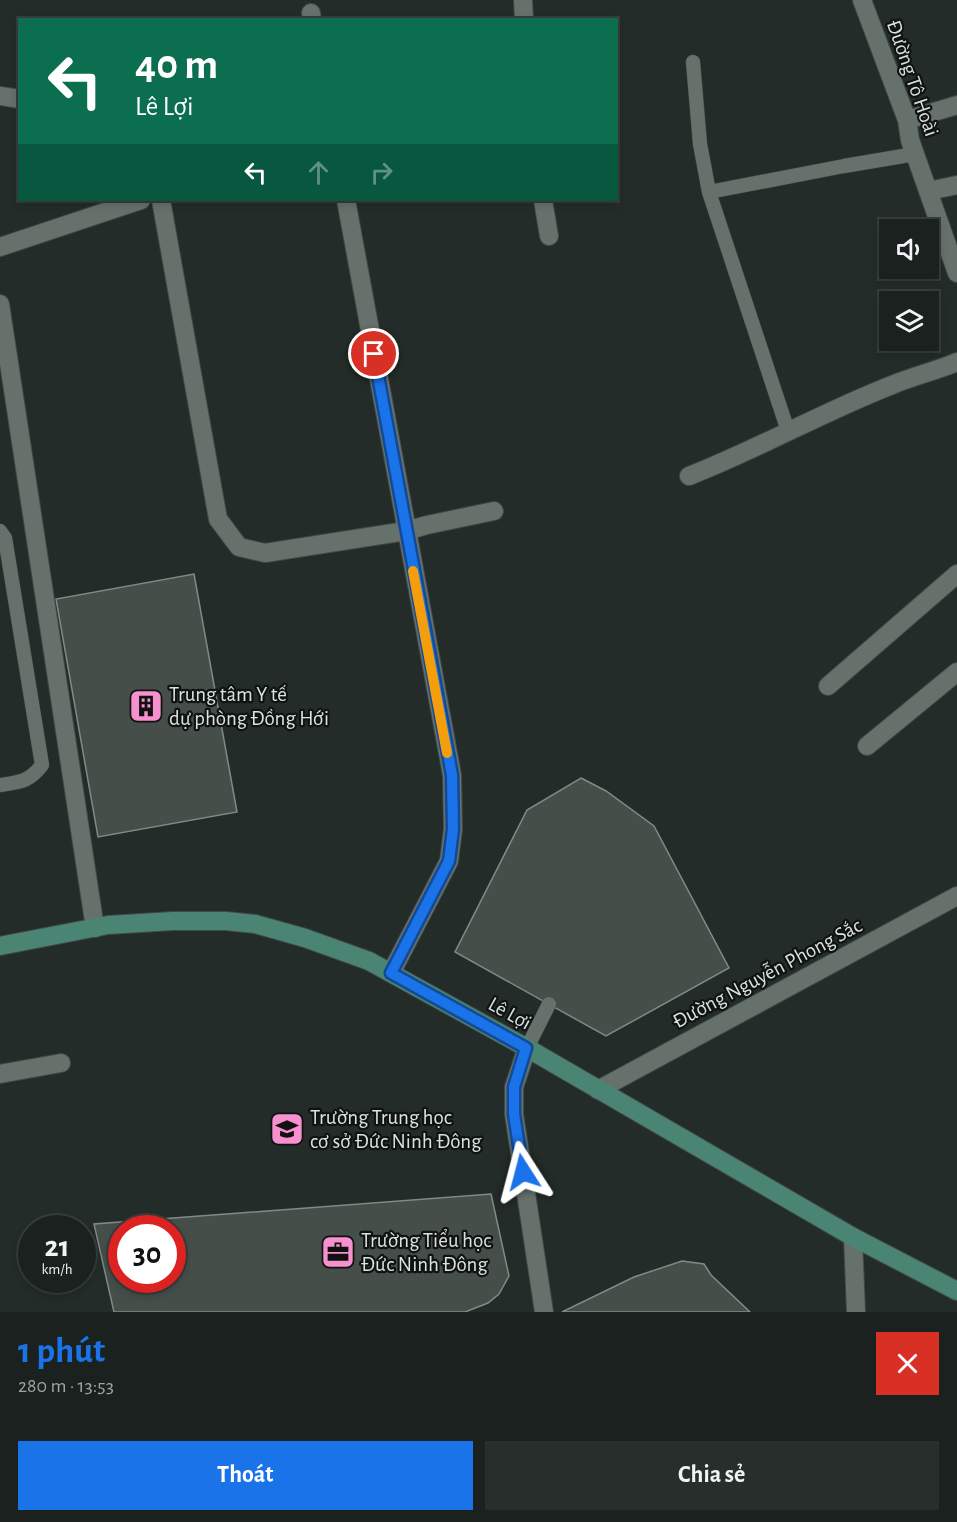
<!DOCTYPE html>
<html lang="vi">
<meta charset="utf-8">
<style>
body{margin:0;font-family:"Alegreya Sans",sans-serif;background:#272e2b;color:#f1f3f6;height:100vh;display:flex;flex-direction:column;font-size:22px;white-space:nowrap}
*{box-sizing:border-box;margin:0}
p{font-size:20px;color:#9fa3a4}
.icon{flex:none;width:33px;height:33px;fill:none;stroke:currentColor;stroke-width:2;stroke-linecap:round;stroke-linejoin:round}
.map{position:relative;height:1312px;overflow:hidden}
.drawer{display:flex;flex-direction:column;background:#1a211e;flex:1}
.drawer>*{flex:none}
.hud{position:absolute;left:18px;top:18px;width:600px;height:183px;border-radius:0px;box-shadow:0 3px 9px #0003,0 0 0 2px #383e3c;background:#0b6e4f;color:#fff;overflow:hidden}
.tools{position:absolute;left:879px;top:219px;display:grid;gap:12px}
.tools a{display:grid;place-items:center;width:60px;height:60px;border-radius:0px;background:#1a211e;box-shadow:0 3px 9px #0003,0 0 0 2px #383e3c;font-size:30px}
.speed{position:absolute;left:18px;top:1215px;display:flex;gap:12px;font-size:30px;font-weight:700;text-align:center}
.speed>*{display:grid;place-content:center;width:78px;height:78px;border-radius:50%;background:#1a211e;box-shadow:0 3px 9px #0003,0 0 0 2px #383e3c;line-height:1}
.speed small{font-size:15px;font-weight:400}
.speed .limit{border:9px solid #d22;background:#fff;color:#111}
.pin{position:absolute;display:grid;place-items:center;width:51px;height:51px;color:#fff;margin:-26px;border:3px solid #fff;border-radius:50%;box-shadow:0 2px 6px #0007}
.me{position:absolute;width:66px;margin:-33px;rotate:351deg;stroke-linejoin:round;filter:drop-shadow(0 0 4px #0008)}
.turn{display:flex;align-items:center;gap:21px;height:126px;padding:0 18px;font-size:27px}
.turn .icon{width:78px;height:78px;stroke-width:2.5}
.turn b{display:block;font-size:42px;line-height:51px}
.lanes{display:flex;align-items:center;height:57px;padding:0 18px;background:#0003;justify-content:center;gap:30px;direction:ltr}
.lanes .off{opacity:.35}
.round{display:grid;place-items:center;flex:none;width:63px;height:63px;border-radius:0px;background:#272e2b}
.headline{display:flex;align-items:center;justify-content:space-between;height:102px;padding:0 18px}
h1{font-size:36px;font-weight:700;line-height:45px;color:#1a73e8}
.action{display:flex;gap:12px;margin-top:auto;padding:12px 18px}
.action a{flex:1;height:69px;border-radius:0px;background:#1a73e8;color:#fff;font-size:24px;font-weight:700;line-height:69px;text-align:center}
.action a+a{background:#272e2b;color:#f1f3f6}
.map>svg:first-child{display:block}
.building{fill:#454e49;stroke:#818b86;stroke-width:1.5;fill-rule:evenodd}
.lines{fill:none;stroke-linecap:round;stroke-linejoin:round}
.lane-casing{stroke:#424946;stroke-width:15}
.street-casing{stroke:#424946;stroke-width:20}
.secondary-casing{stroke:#424946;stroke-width:20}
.lane{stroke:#67716c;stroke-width:14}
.street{stroke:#67716c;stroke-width:18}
.secondary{stroke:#4a8472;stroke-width:18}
.route-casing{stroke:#114b97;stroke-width:15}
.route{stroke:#1a73e8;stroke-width:10}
.slow{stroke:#f59e0b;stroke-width:10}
.labels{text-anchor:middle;stroke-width:4.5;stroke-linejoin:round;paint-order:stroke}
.street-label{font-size:21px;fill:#dbe1de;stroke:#0f1311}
.poi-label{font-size:21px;fill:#dbe1de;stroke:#0f1311;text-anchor:start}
</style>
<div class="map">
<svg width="957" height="1312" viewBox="0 0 957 1312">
<rect width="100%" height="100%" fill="#232c28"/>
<!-- building -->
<path class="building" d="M194 574 237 812 98 837 56 599Z
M581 778 606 791 654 826 729 968 606 1036 455 952 527 810Z
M491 1194 509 1276 499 1294 488 1303 465 1312H114L94 1224ZM122 1228H172V1280H122Z
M682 1261 704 1264 711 1275 750 1312H562L634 1277Z"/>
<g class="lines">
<defs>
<path id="lane" d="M693 62 700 144 709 192 788 431
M709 192 844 166 915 154
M0 531 5 538 42 765C29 782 20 782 0 785
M527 1048 549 1004"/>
<path id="street" d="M523 0 524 20
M862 0 907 120 910 140 957 273
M311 13 312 20
M0 96 20 99
M907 120 957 105
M928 191 957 185
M161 200 218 519 239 547 265 553 406 531 427 525 494 511
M346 200 452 775 453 829 449 861 391 973
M543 200 549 236
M0 247 141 200
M0 304 95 928
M689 476C758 449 823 412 892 385 913 376 936 371 957 362
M828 686 957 574
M867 746 957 672
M527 1048 514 1087V1114L544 1312
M0 1074 61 1063
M598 1090 957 896
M853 1237 856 1312"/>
<path id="secondary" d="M0 946 108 925 173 921H226L255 924 305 938 369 961 527 1048 853 1237 957 1291"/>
</defs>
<!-- lane casing -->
<use href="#lane" class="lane-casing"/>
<!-- street casing -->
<use href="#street" class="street-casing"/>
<!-- secondary casing -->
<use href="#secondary" class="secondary-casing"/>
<!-- lane -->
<use href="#lane" class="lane"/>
<!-- street -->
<use href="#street" class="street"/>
<!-- secondary -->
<use href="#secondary" class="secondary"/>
</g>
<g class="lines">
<defs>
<path id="route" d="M374 354 452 775 453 829 449 861 391 973 526 1048 514 1087V1114L523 1172"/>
</defs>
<!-- route casing -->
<use href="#route" class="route-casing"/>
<!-- route -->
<use href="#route" class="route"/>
<!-- slow -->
<path class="slow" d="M413 571 447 753"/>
</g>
<!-- icons -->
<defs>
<symbol id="building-square" viewBox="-11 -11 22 22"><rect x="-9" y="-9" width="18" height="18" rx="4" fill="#f790ce" stroke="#0f1311"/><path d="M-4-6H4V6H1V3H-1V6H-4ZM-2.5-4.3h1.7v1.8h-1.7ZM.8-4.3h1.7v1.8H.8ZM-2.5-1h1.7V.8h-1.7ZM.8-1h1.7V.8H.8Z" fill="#111"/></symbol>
<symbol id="school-square" viewBox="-11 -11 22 22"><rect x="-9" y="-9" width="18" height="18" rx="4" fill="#f790ce" stroke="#0f1311"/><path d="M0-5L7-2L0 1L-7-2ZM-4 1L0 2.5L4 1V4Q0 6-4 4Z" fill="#111"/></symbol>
<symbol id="office-square" viewBox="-11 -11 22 22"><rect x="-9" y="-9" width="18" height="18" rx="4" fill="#f790ce" stroke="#0f1311"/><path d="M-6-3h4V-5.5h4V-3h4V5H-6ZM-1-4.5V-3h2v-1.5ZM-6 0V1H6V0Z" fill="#111"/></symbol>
</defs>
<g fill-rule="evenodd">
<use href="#building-square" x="127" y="687" width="38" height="38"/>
<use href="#school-square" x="268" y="1110" width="38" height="38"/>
<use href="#office-square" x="319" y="1233" width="38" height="38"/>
</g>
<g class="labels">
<!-- street labels -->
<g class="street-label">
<text transform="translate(913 78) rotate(71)" y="7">Đường Tô Hoài</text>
<text transform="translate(767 973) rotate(-28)" y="7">Đường Nguyễn Phong Sắc</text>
<text transform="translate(510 1013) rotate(29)" y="7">Lê Lợi</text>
</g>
<!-- poi labels -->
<g class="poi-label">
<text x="169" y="701">Trung tâm Y tế<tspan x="169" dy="24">dự phòng Đồng Hới</tspan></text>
<text x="310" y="1124">Trường Trung học<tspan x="310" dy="24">cơ sở Đức Ninh Đông</tspan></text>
<text x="361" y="1247">Trường Tiểu học<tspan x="361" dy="24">Đức Ninh Đông</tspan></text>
</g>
</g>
</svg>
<div class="tools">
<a><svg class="icon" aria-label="sound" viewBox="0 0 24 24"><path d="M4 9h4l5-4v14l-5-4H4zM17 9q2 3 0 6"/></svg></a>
<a><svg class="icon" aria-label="layers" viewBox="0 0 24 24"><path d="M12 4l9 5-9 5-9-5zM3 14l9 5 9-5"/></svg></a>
</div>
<div class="speed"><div>21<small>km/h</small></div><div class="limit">30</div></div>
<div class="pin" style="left:374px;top:354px;background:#d93025"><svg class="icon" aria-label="arrive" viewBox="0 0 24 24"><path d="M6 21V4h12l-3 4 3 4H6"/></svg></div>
<svg class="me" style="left:523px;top:1172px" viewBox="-20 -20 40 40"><path d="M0-17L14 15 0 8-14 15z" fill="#1a73e8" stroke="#fff" stroke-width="4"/></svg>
<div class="hud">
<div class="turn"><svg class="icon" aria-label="left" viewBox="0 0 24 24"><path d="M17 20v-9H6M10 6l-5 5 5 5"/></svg><div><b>40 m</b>Lê Lợi</div></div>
<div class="lanes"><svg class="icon" aria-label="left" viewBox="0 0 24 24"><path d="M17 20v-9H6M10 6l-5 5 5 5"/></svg><svg class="icon off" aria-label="ahead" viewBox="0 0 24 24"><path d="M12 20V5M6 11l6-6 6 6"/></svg><svg class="icon off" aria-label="right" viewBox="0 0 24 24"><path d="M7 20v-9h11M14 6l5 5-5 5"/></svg></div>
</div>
</div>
<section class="drawer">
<div class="headline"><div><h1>1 phút</h1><p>280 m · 13:53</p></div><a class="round" style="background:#d93025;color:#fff"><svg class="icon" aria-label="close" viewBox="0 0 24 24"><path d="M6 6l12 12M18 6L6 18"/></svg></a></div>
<div class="action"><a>Thoát</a><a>Chia sẻ</a></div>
</section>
